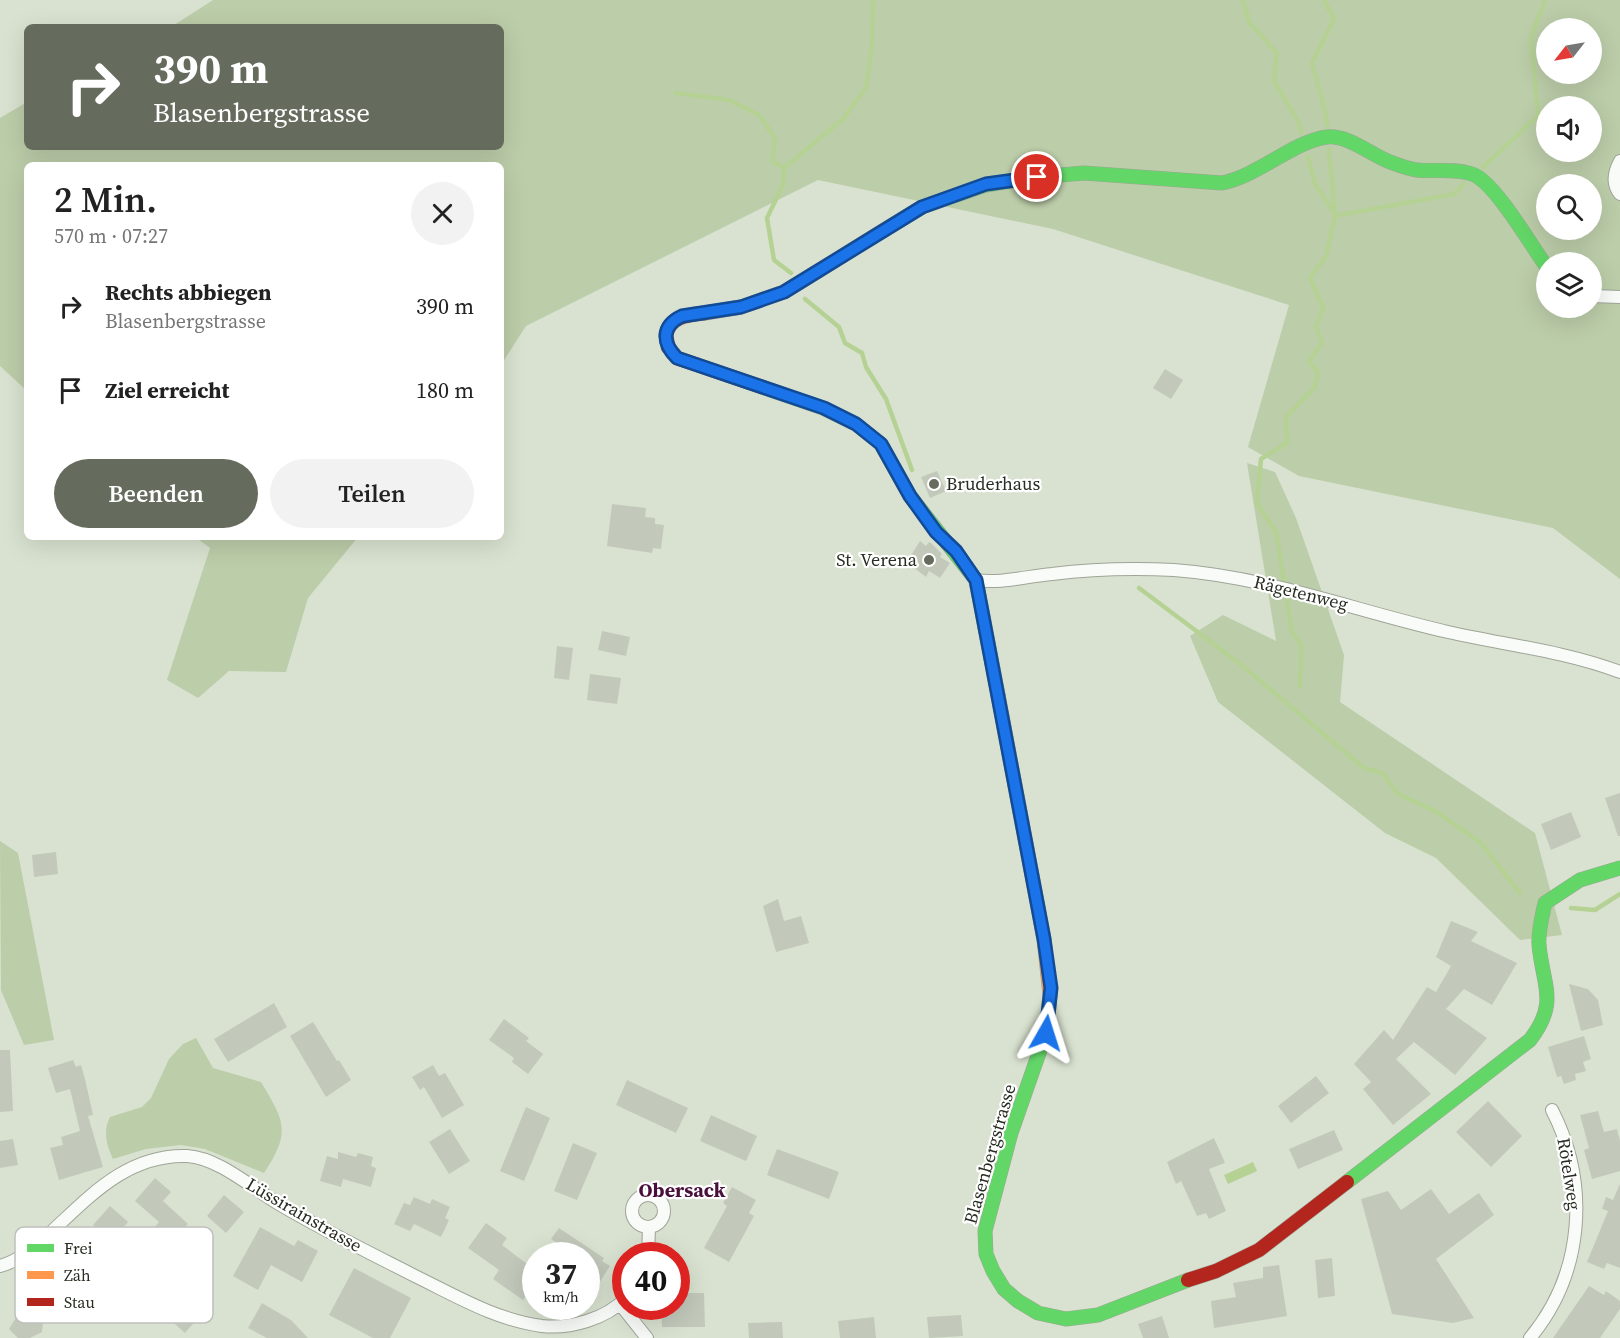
<!DOCTYPE html>
<html lang="de">
<meta charset="utf-8">
<style>
body{margin:0;font-family:"Source Serif 4",serif;background:#f2f2f2;color:#222;height:100vh;display:flex;flex-direction:column;font-size:22px;white-space:nowrap}
*{box-sizing:border-box;margin:0}
p{font-size:20px;color:#767676}
.icon{flex:none;width:33px;height:33px;fill:none;stroke:currentColor;stroke-width:2;stroke-linecap:round;stroke-linejoin:round}
.map{position:relative;flex:1;overflow:hidden}
.side{position:absolute;left:24px;top:162px;width:480px;height:378px;display:flex;flex-direction:column;background:#fff;border-radius:9px;box-shadow:0 6px 24px #0002}
.side>*{flex:none}
.hud{position:absolute;left:24px;top:24px;width:480px;height:126px;border-radius:9px;box-shadow:0 6px 24px #0002;background:#656c5e;color:#fff;overflow:hidden}
.needle{width:39px;rotate:239deg}
.controls{position:absolute;left:1536px;top:18px;display:grid;gap:12px}
.controls a{display:grid;place-items:center;width:66px;height:66px;border-radius:50%;background:#fff;box-shadow:0 6px 24px #0002;font-size:30px}
.speed{position:absolute;left:522px;top:1242px;display:flex;gap:12px;font-size:30px;font-weight:700;text-align:center}
.speed>*{display:grid;place-content:center;width:78px;height:78px;border-radius:50%;background:#fff;box-shadow:0 6px 24px #0002;line-height:1}
.speed small{font-size:15px;font-weight:400}
.speed .limit{border:9px solid #d22;background:#fff;color:#111}
.pin{position:absolute;display:grid;place-items:center;width:51px;height:51px;color:#fff;margin:-26px;border:3px solid #fff;border-radius:50%;box-shadow:0 2px 6px #0007}
.me{position:absolute;width:66px;margin:-33px;rotate:6deg;stroke-linejoin:round;filter:drop-shadow(0 0 4px #0008)}
.turn{display:flex;align-items:center;gap:21px;height:126px;padding:0 30px;font-size:27px}
.turn .icon{width:78px;height:78px;stroke-width:2.5}
.turn b{display:block;font-size:42px;line-height:51px}
.round{display:grid;place-items:center;flex:none;width:63px;height:63px;border-radius:32px;background:#f2f2f2}
.overview{display:flex;align-items:center;justify-content:space-between;height:102px;padding:0 30px}
h1{font-size:36px;font-weight:600;line-height:45px}
.button{display:flex;gap:12px;margin-top:auto;padding:12px 30px}
.button a{flex:1;height:69px;border-radius:36px;background:#656c5e;color:#fff;font-size:24px;font-weight:600;line-height:69px;text-align:center}
.button a+a{background:#f2f2f2;color:#222}
ul{padding:0;list-style:none}
li{display:flex;align-items:center;gap:18px;height:84px;padding:0 30px}
li div{flex:1}
li b{display:block;font-size:22px}
li em{font-style:normal}
.map>svg:first-child{display:block}
.green{fill:#bccda9;fill-rule:evenodd}
.water{fill:#b5d294}
.lines{fill:none;stroke-linecap:round;stroke-linejoin:round}
.stream{stroke:#b5d294;stroke-width:4.5}
.building{fill:#c2c9bb}
.street-casing{stroke:#9ea597;stroke-width:14}
.fast-casing{stroke:#9ea597;stroke-width:15}
.slow-casing{stroke:#9ea597;stroke-width:15}
.jam-casing{stroke:#9ea597;stroke-width:15}
.street{stroke:#f9fbf8;stroke-width:12}
.fast{stroke:#63d668;stroke-width:14}
.slow{stroke:#ff974d;stroke-width:14}
.jam{stroke:#b3261e;stroke-width:14}
.route-casing{stroke:#114b97;stroke-width:15}
.route{stroke:#1a73e8;stroke-width:10}
.poi-dot{fill:#656c5e;stroke:#fff;stroke-width:2}
.labels{text-anchor:middle;stroke-width:4.5;stroke-linejoin:round;paint-order:stroke}
.poi-label{font-size:18px;fill:#272d21;stroke:#fff;text-anchor:start}
.street-label{font-size:18px;fill:#272d21;stroke:#fff}
.neighbourhood-label{font-size:20px;font-weight:bold;fill:#48103a;stroke:#fff}
.key{fill:#fff;stroke:#bec0bc;stroke-width:1.5}
.key-label{font-size:16px;fill:#272d21}
</style>
<div class="map">
<svg width="1620" height="1338" viewBox="0 0 1620 1338">
<rect width="100%" height="100%" fill="#d9e2d0"/>
<!-- green -->
<path class="green" d="M213 0H1620V579L1553 528 1299 476 1248 447 1289 305 1053 229 818 180 526 326 501 365V165H27V391L0 366V118L27 102V147H501V27H171ZM1546 28H1592V74H1546ZM1546 106H1592V152H1546ZM1546 184H1592V230H1546ZM1546 262H1592V308H1546Z
M1247 463 1275 472 1296 518 1344 655 1340 702 1535 833 1562 935 1520 940 1436 858 1385 833 1218 702 1190 636 1223 615 1276 641Z
M195 537H358L308 598 286 672 229 671 198 698 167 680 210 548Z
M0 841 18 853 54 1040 24 1045 1 990Z
M196 1038 213 1068 261 1082C285 1122 291 1132 264 1173L205 1149 181 1145 146 1149 113 1159C106 1145 103 1130 110 1117L142 1107 151 1098 169 1059 183 1044Z"/>
<!-- water -->
<path class="water" d="M1253 1162 1257 1171 1228 1184 1224 1175Z"/>
<g class="lines">
<!-- stream -->
<path class="stream" d="M1243 0 1249 22 1277 53 1274 81 1299 123 1301 133
M1324 0 1334 19 1312 63 1325 110 1327 125
M676 93 729 100 759 115 775 138 772 161 784 168
M1308 157 1315 184 1334 213
M1483 167 1538 116 1531 37 1545 0
M1335 216 1454 194 1464 184
M791 273 774 260 767 218 783 185 784 168 843 119 866 88 872 44 873 0
M805 299 839 327 845 343 862 353 866 367 886 399 912 470
M1139 588 1239 663 1364 768 1382 773 1398 794 1437 812 1481 843 1520 893
M1300 686 1301 645 1292 632 1276 532 1257 503 1261 459 1287 443 1286 417 1315 387 1318 372 1309 361 1322 343 1316 327 1323 308 1310 278 1326 256 1335 216 1329 150
M1571 908 1595 910 1620 894"/>
</g>
<!-- building -->
<path class="building" d="M1165 369 1183 380 1171 399 1153 388Z
M937 471 946 491 930 498 921 477Z
M612 504 646 508 645 517 655 518V524L664 525 661 549 653 548 652 553 607 546Z
M920 541 926 546 929 542 932 544 942 554 940 557 950 563 940 578 929 571 926 577 913 567 916 562 910 557Z
M602 631 630 637 626 656 598 650Z
M557 646 573 648 569 680 554 678Z
M590 674 621 678 617 704 587 700Z
M1620 793V836H1618L1605 798Z
M1571 812 1581 837 1551 850 1541 824Z
M56 852 58 874 34 877 32 855Z
M778 899 784 921 801 916 809 943 776 952 763 906Z
M1451 921 1478 932 1471 941 1517 963 1492 1005 1464 989 1446 1009 1487 1038 1455 1075 1414 1042 1396 1059 1431 1094 1393 1125 1363 1089 1371 1082 1354 1064 1384 1030 1393 1040 1427 987 1436 992 1451 966 1436 957Z
M1569 984 1588 989 1598 1000 1603 1025 1581 1031Z
M274 1003 287 1027 228 1062 214 1039Z
M504 1019 529 1038 526 1041 543 1054 528 1074 512 1062 514 1058 489 1040Z
M313 1022 337 1061 339 1060 351 1080 326 1097 290 1036Z
M1584 1036 1591 1059 1583 1062 1586 1071 1575 1074 1576 1080 1564 1084 1561 1076 1557 1077 1548 1047Z
M0 1050H10L13 1111 0 1112Z
M73 1060 76 1067 81 1065 85 1079 93 1115 88 1116 103 1167 59 1180 50 1148 63 1145 61 1137 80 1131 70 1089 56 1093 48 1068Z
M433 1065 439 1076 445 1073 464 1105 442 1118 424 1087 420 1090 412 1077Z
M1316 1076 1329 1093 1291 1123 1278 1106Z
M627 1080 688 1108 676 1133 616 1105Z
M1488 1101 1522 1136 1491 1167 1456 1132Z
M526 1107 550 1118 524 1181 500 1171Z
M1598 1111 1604 1132 1617 1129 1620 1141V1171L1592 1179 1584 1150 1589 1148 1580 1115Z
M711 1115 757 1136 746 1161 700 1141Z
M450 1129 470 1161 449 1174 429 1142Z
M1334 1130 1343 1150 1298 1169 1289 1149Z
M1214 1138 1225 1163 1209 1169 1226 1211 1209 1219 1206 1213 1197 1216 1181 1181 1176 1184 1167 1162Z
M13 1139 18 1165 0 1168V1141Z
M573 1143 597 1153 577 1200 554 1191Z
M777 1149 839 1172 829 1199 767 1175Z
M338 1152 356 1157 358 1153 373 1157 371 1166 376 1168 371 1187 343 1179 341 1187 320 1181 327 1156 338 1159Z
M155 1178 171 1192 163 1201 188 1224 180 1233 205 1254 187 1277 169 1262 176 1254 151 1232 159 1222 135 1201Z
M1620 1184V1268L1607 1263 1604 1269 1587 1262 1608 1211 1602 1209 1606 1197 1613 1200Z
M732 1187 756 1200 749 1213 754 1216 729 1262 704 1248 727 1206 723 1203Z
M1431 1189 1449 1214 1479 1193 1494 1215 1436 1259 1474 1318 1453 1323 1392 1314 1361 1199 1388 1191 1401 1210Z
M224 1195 244 1212 226 1233 207 1216Z
M414 1197 430 1204 432 1199 450 1207 445 1218 449 1220 441 1237 414 1224 410 1231 394 1224 404 1203 410 1205Z
M110 1206 128 1222 117 1235 133 1249 122 1260 135 1272 133 1274 164 1300 145 1323 98 1281 112 1266 98 1253 110 1240 93 1225Z
M486 1223 507 1238 502 1245 536 1271V1283L523 1300 493 1279 499 1270 468 1248Z
M260 1227 294 1246 298 1240 318 1251 302 1282 271 1265 258 1290 233 1276Z
M559 1228 604 1258 602 1261 610 1266 594 1291 586 1286V1256H576L551 1239Z
M1332 1258 1335 1296 1318 1298 1315 1260Z
M1279 1265 1287 1316 1214 1328 1211 1301 1236 1297 1233 1283 1263 1278V1267Z
M354 1268 411 1298 390 1338H373L329 1315Z
M25 1286 46 1290 42 1332 30 1338H18L9 1329 17 1316Z
M1589 1286 1604 1295 1606 1291 1620 1301V1309L1600 1338H1553Z
M676 1293H704L705 1327H662L661 1306H676Z
M185 1294 204 1311 185 1333 166 1316Z
M262 1303 291 1320 308 1338H267L248 1328Z
M961 1315 963 1336 929 1338 927 1317Z
M1162 1316 1169 1338H1143L1138 1324Z
M874 1317 876 1338H840L838 1321Z
M782 1322 783 1338H749L748 1323Z"/>
<g class="lines">
<defs>
<path id="street" d="M1620 161C1614 172 1612 184 1620 194
M1592 296 1620 297
M976 580C1001 584 1027 576 1052 574 1092 569 1134 568 1174 570 1269 577 1356 611 1448 632 1506 645 1564 651 1620 672
M632 1211a16 16 0 1 1 32 0a16 16 0 1 1-32 0Z
M648 1256 649 1227
M0 1266C19 1261 34 1247 49 1234 89 1197 127 1154 187 1156 219 1158 252 1188 279 1204 323 1230 370 1253 415 1276 456 1296 496 1320 542 1326 570 1329 606 1319 626 1298
M620 1304 647 1338
M1530 1338C1584 1273 1590 1184 1552 1110"/>
<path id="fast" d="M881 232 922 207 986 185 1037 177 1084 173 1222 183C1258 176 1294 141 1327 137 1349 135 1371 155 1390 162 1398 165 1408 169 1417 170 1435 172 1454 168 1472 174 1494 181 1531 245 1546 266
M762 387 823 408 856 424 881 444 910 496 976 580 998 695
M1050 995 1046 1033 1011 1133 985 1231 986 1254 993 1271 1004 1289 1018 1301 1038 1313 1066 1319 1098 1315 1188 1280
M1347 1182 1530 1040C1559 1002 1543 987 1539 945 1538 931 1542 917 1545 903L1580 880 1620 868"/>
<path id="slow" d="M705 313 741 307 784 292 881 232
M998 695 1044 939 1050 995"/>
<path id="jam" d="M705 313C688 315 670 316 666 335L668 347 677 358 762 387
M1188 1280 1216 1271 1259 1250 1347 1182"/>
</defs>
<!-- street casing -->
<use href="#street" class="street-casing"/>
<!-- fast casing -->
<use href="#fast" class="fast-casing"/>
<!-- slow casing -->
<use href="#slow" class="slow-casing"/>
<!-- jam casing -->
<use href="#jam" class="jam-casing"/>
<!-- street -->
<use href="#street" class="street"/>
<!-- fast -->
<use href="#fast" class="fast"/>
<!-- slow -->
<use href="#slow" class="slow"/>
<!-- jam -->
<use href="#jam" class="jam"/>
</g>
<g class="lines">
<defs>
<path id="route" d="M1037 177 986 184 922 207 784 292 741 307 682 316C661 326 662 343 677 358L824 408 856 424 881 444 910 496 936 532 956 551 976 580 1044 939 1051 988 1046 1033"/>
</defs>
<!-- route casing -->
<use href="#route" class="route-casing"/>
<!-- route -->
<use href="#route" class="route"/>
</g>
<!-- markers -->
<g class="poi-dot">
<circle cx="934" cy="484" r="6"/>
<circle cx="929" cy="560" r="6"/>
</g>
<g class="labels">
<!-- poi labels -->
<g class="poi-label">
<text x="946" y="490">Bruderhaus</text>
<text x="917" y="566" text-anchor="end">St. Verena</text>
</g>
<!-- street labels -->
<g class="street-label">
<text transform="translate(1301 593) rotate(14)" y="6">Rägetenweg</text>
<text transform="translate(990 1154) rotate(-74)" y="6">Blasenbergstrasse</text>
<text transform="translate(1569 1174) rotate(81)" y="6">Rötelweg</text>
<text transform="translate(304 1215) rotate(30)" y="6">Lüssirainstrasse</text>
</g>
<!-- neighbourhood labels -->
<g class="neighbourhood-label">
<text x="682" y="1197">Obersack</text>
</g>
</g>
<!-- legend -->
<rect x="15" y="1227" width="198" height="96" rx="9" class="key"/>
<rect x="27" y="1244" width="27" height="8" fill="#63d668"/>
<rect x="27" y="1271" width="27" height="8" fill="#ff974d"/>
<rect x="27" y="1298" width="27" height="8" fill="#b3261e"/>
<g class="key-label">
<text x="64" y="1254">Frei</text>
<text x="64" y="1281">Zäh</text>
<text x="64" y="1308">Stau</text>
</g>
</svg>
<div class="controls">
<a><svg class="needle" viewBox="-14 -14 28 28"><path d="M0-13l5 13h-10z" fill="#e53935"/><path d="M0 13l5-13h-10z" fill="#767676"/></svg></a>
<a><svg class="icon" aria-label="sound" viewBox="0 0 24 24"><path d="M4 9h4l5-4v14l-5-4H4zM17 9q2 3 0 6"/></svg></a>
<a><svg class="icon" aria-label="search" viewBox="0 0 24 24"><circle cx="10" cy="10" r="6"/><path d="M15 15l6 6"/></svg></a>
<a><svg class="icon" aria-label="layers" viewBox="0 0 24 24"><path d="M12 4l9 5-9 5-9-5zM3 14l9 5 9-5"/></svg></a>
</div>
<div class="speed"><div>37<small>km/h</small></div><div class="limit">40</div></div>
<div class="pin" style="left:1037px;top:177px;background:#d93025"><svg class="icon" aria-label="arrive" viewBox="0 0 24 24"><path d="M6 21V4h12l-3 4 3 4H6"/></svg></div>
<svg class="me" style="left:1046px;top:1033px" viewBox="-20 -20 40 40"><path d="M0-17L14 15 0 8-14 15z" fill="#1a73e8" stroke="#fff" stroke-width="4"/></svg>
<div class="hud">
<div class="turn"><svg class="icon" aria-label="right" viewBox="0 0 24 24"><path d="M7 20v-9h11M14 6l5 5-5 5"/></svg><div><b>390 m</b>Blasenbergstrasse</div></div>
</div>
<section class="side">
<div class="overview"><div><h1>2 Min.</h1><p>570 m · 07:27</p></div><a class="round"><svg class="icon" aria-label="close" viewBox="0 0 24 24"><path d="M6 6l12 12M18 6L6 18"/></svg></a></div>
<ul>
<li><svg class="icon" aria-label="right" viewBox="0 0 24 24"><path d="M7 20v-9h11M14 6l5 5-5 5"/></svg><div><b>Rechts abbiegen</b><p>Blasenbergstrasse</p></div><em>390 m</em></li>
<li><svg class="icon" aria-label="arrive" viewBox="0 0 24 24"><path d="M6 21V4h12l-3 4 3 4H6"/></svg><div><b>Ziel erreicht</b></div><em>180 m</em></li>
</ul>
<div class="button"><a>Beenden</a><a>Teilen</a></div>
</section>
</div>
